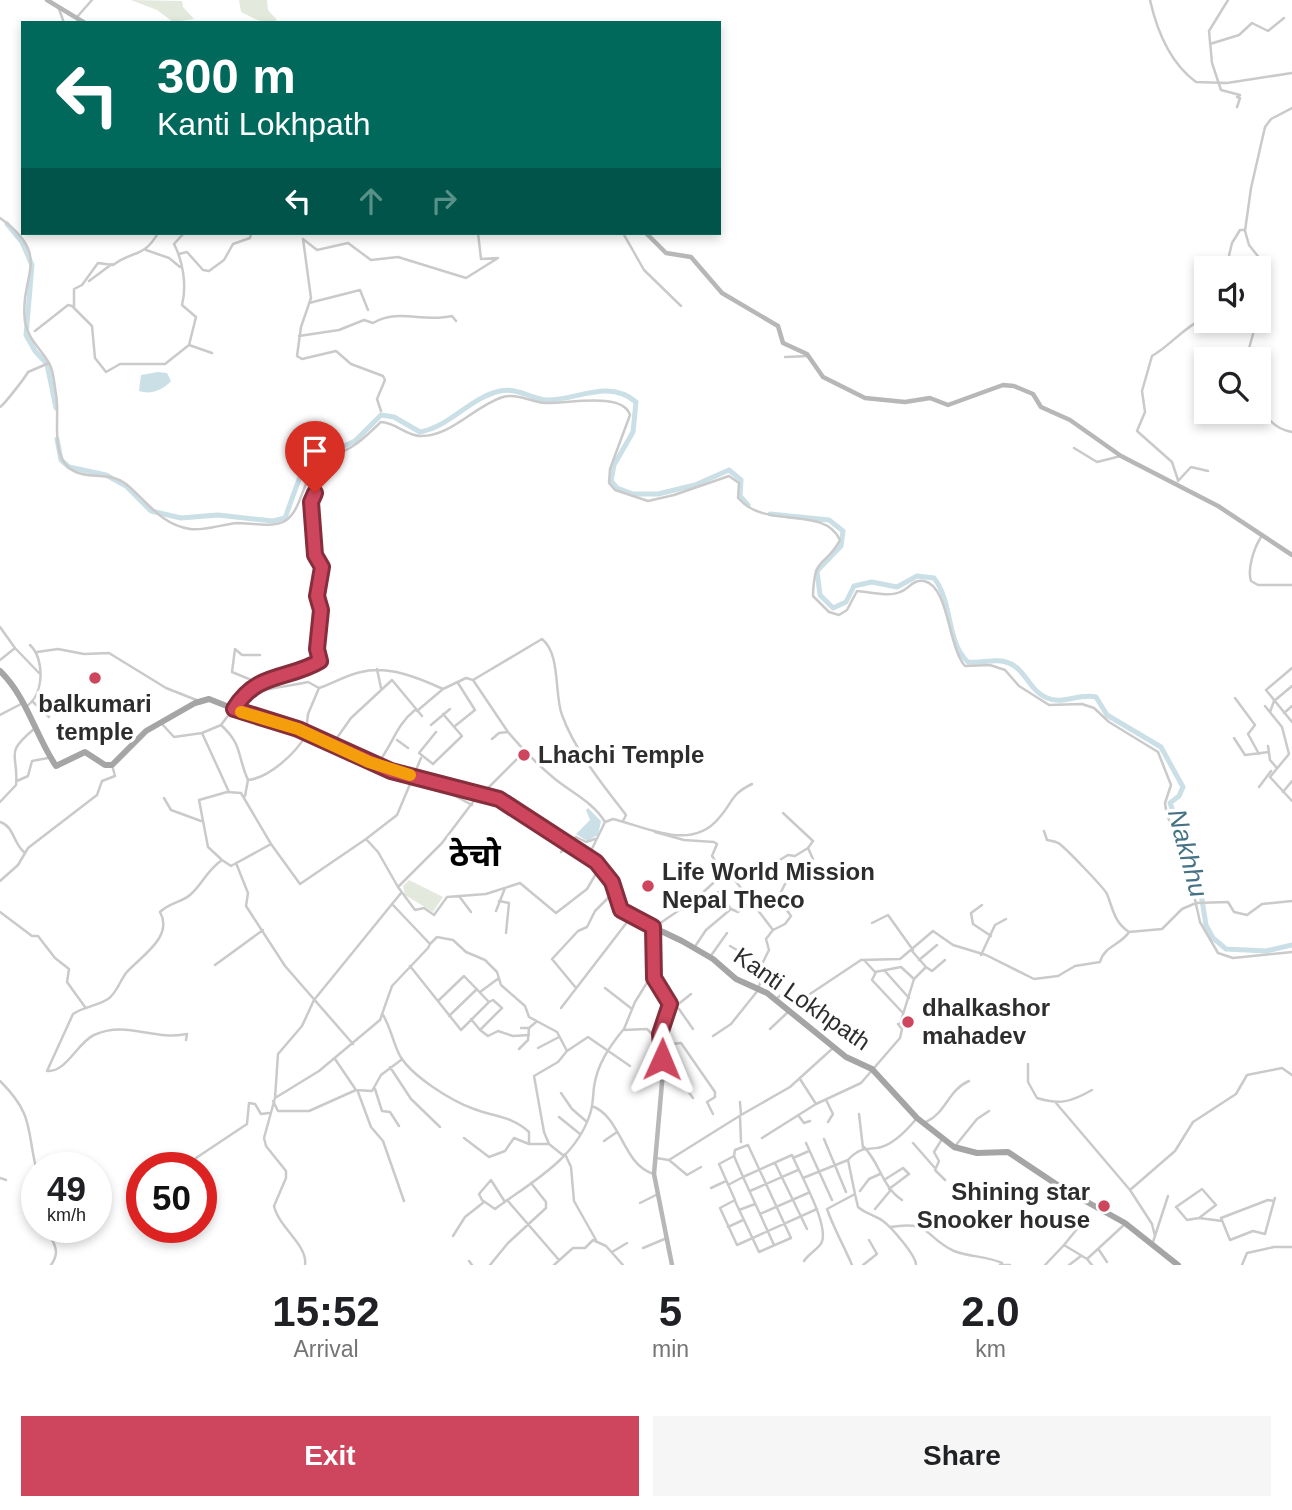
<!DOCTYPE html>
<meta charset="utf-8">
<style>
body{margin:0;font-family:Helvetica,"Noto Sans Devanagari",sans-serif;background:#f6f6f6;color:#202124;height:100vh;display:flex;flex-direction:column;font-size:26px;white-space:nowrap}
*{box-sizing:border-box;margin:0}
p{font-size:23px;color:#757577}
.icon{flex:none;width:38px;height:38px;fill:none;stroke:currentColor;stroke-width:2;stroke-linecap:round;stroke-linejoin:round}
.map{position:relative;height:1265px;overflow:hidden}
.side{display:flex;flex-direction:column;background:#fff;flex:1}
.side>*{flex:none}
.hud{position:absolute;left:21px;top:21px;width:700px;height:214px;border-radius:0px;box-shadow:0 4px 10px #0003;background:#00695c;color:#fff;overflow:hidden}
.controls{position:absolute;left:1194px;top:256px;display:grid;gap:14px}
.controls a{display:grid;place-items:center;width:77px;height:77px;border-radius:0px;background:#fff;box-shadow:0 4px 10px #0003;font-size:35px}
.speed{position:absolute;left:21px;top:1152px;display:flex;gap:14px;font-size:35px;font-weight:700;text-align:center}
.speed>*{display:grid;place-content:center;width:91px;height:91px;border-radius:50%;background:#fff;box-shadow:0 4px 10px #0003;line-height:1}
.speed small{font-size:18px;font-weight:400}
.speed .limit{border:10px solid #d22;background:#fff;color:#111}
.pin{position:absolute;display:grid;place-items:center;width:60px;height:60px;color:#fff;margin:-72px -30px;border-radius:50% 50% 50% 0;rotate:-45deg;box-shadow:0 0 7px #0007}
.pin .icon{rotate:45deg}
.me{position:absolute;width:77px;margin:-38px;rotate:1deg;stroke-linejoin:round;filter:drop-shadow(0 0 5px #0008)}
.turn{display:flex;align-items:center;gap:24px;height:147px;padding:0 21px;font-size:32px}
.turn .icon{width:91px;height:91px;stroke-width:2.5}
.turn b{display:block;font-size:49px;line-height:60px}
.lanes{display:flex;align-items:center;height:66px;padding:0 21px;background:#0003;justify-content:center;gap:35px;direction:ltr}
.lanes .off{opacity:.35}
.eta{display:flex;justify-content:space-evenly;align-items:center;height:119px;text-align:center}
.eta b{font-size:42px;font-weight:700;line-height:49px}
.button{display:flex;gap:14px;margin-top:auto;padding:14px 21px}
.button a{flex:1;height:80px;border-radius:0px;background:#ce465d;color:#fff;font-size:28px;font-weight:700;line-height:80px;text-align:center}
.button a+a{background:#f6f6f6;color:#202124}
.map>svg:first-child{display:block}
.green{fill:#e4e9dd}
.water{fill:#cbdfe6}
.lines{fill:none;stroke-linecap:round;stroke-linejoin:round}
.river{stroke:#cbdfe6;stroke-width:5}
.street{stroke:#cacaca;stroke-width:2.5}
.secondary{stroke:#b7b7b7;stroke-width:4.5}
.primary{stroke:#a5a5a5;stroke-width:6}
.route-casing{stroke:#862e3c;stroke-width:18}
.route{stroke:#ce465d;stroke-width:12}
.slow{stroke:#f59e0b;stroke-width:12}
.poi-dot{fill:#ce465d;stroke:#fff;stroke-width:2.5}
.labels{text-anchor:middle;stroke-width:7;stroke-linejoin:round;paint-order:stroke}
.poi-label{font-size:24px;font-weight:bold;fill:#2d2d2d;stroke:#fff;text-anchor:start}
.street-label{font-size:24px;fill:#2d2d2d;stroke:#fff}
.water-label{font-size:26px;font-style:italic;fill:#467285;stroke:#fff}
.district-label{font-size:32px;font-weight:bold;fill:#000;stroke:#fff}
</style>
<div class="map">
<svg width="1292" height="1265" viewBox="0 0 1292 1265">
<rect width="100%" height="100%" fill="#fff"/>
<!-- green -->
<path class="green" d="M131 0 182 1 183 7 194 19 173 22 157 10Z
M267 0 268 10 277 20C266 27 252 17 241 12L239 0Z
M409 880 443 897 433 912 405 895 403 886Z"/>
<!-- water -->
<path class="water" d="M158 372 167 373 171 381C163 390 151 395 139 391L141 375Z
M588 808 601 821 598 835 587 841 576 834 590 820 586 810Z"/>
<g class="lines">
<!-- river -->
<path class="river" d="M7 224 22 242 32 265 26 335 35 351 47 364 56 408
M57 439 61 460 69 467 106 475 126 486 151 511 181 518 218 515 273 521 285 518 302 471 315 459 355 441 381 415 394 417 420 432C451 426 469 398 500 391 516 387 532 399 547 400 575 401 608 378 636 402L633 432 614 465 611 481 617 488 633 494H658L695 485 729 470 741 480 740 496 748 505
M770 514 829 520 843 531 841 546 817 571 820 595 833 608 846 602 854 586 872 582 897 587 917 576 934 578C953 602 946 642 968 662 981 664 993 658 1006 662 1025 667 1029 691 1047 698 1063 705 1079 693 1096 697L1107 715 1161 747 1183 787 1179 796 1170 803 1198 875 1206 925 1213 938 1226 949 1266 951 1292 945"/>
<!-- street -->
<path class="street" d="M1150 0C1157 31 1170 63 1196 82L1227 83 1292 73
M1228 0 1209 31 1212 63 1221 90 1240 95 1237 97 1240 98 1237 107
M59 9 64 23
M77 17 92 0
M1210 44 1239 35 1252 23 1268 31 1284 18
M0 218C54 257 19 274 25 322 28 339 41 349 49 363 54 371 54 384 56 394 60 414 51 449 67 466 83 482 109 470 126 484 147 501 161 525 190 529 206 531 222 524 238 523 251 523 273 528 285 521 302 510 302 481 316 467 327 456 341 454 353 446 363 440 372 430 381 422 395 422 406 436 421 436 452 436 474 406 503 397 518 393 531 402 545 403 566 404 623 391 630 415L610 469 609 483 615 490 648 501 674 495 729 476 739 483 738 498C767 531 823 504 840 540 825 568 814 554 813 596L829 612 839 615 847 610 857 591C869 592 890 597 900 592 909 589 913 579 924 581 949 586 948 647 965 666L990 665 1005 670 1019 686 1049 705 1082 704 1094 708 1109 722 1158 752 1171 785 1165 803 1167 815 1186 859 1200 922 1218 953 1233 958 1292 952
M623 233 644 270 681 306
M303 239 317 250 348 243 371 260 398 257 466 278 498 258 481 259 478 233
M303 239 311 298 301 327 297 356 302 359 336 351 351 364 383 376 385 380 377 399 381 411
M146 250 169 258 180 267
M179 254 187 252 203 270 209 271 224 260 233 244 250 238 251 233
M1226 268 1232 243 1240 230H1244
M89 281 112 264
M309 303 360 290 368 310
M1258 303 1261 260 1249 245 1245 231 1251 188 1265 127 1271 119 1292 108
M74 307V289L82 285 98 263 113 265C133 250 144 258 158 233
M35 331 68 305 72 306 92 326 95 358 106 372 120 364H165L189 345 196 317 182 305C187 286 183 261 174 244L184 233
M299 336 339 330 364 320 373 323C399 308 422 323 452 316L456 321
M189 345 212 353
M785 357 809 356
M1246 359 1257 320
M1258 400C1264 417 1274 429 1292 432
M0 407C4 405 27 375 28 372L49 363
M1074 448 1097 462 1121 456
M1178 480 1172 462 1137 431 1145 412 1142 391 1152 356C1171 345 1185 326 1206 317
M1178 481 1191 467 1208 471
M1261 537C1254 548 1247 569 1251 581L1258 585H1292
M0 627 15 648 0 660
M15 648 39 673
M37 652 58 649 84 654 109 653 166 688 199 701
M1292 668 1266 690 1292 722
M377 669 381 688
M473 680 508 732
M259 683 232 672 235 649 242 655H260
M319 688C333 683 347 675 361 672 388 665 419 678 443 689L466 678 473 680 542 639C561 654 554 694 562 715 575 751 603 785 626 815L623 821
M1235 698 1255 725 1248 734 1259 754
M242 699C256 688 288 687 308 682L319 688 308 714 306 732
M32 701 49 717
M27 706C44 694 45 659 30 645
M1265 706 1282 727 1289 754 1270 777 1292 801
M417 711 443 689
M1270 712 1274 701 1292 686
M1284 713 1292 706
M0 715 23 703
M162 724 174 737 202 733 229 792
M221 725 245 693 259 683 320 661 317 649 321 610 317 596 322 567 315 554 311 502 316 487 307 477
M431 725 450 709
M455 726 475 710 458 683
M436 732 419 753 433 764 462 736 443 714
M202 733 221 725C243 745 237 756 248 780
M1234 738 1245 755 1269 752
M492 739 499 733 508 732C522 749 538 765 555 779 571 792 594 803 605 822
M397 740 408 748
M334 742 351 718 392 680 422 716
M1268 746 1270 760 1276 767
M378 763C393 744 396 725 415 710
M17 781 28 776 32 761 48 758
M443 784 442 789 472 805
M1259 787 1271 771
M484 792 525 751
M1283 792 1292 781
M479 794 442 843 398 887 415 910 424 908 434 915 447 897 486 894 520 883 556 913 587 889 600 867
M245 796 248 780C269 778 296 753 306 735
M164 798 171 810 201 821
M0 802 16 785C19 753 3 755 34 729
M783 813 813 841 808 848
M0 822C14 826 13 843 24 852
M1044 831 1047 840C1051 841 1055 841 1058 843 1062 844 1105 889 1107 894 1113 909 1114 922 1129 932L1162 929 1182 909 1196 903 1228 902 1234 912 1247 915 1262 904 1292 901
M655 832 684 840 714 842 717 844 712 856 724 873
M561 852 576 837 586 842 595 839
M589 855 605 822 613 819C647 827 691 852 719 818 733 802 731 794 752 784
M221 859 208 847 199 800 227 792 241 793 271 844
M236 863 248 893 246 906 285 966 353 1044
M735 879 749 870 758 873 788 855 795 856 808 848 813 859 790 874 778 898 791 916 785 924 773 930
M0 881 18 865 28 848 97 795 102 781 115 776 112 765
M398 887 378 852 366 839 397 815 421 758
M718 892 731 909
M459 896 471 912
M499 901 509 903 506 933
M392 904 430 944 428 948 392 986 380 1020 319 1071 275 1098 278 1054 302 1026 314 1000 401 893
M982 905 971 913 973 924 991 936
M496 911 505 888
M0 912 32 936H38L55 958 69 969 67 982 85 1007
M872 923 888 915 913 950
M656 926 697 898 724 873 734 879 773 930 766 939 769 950 761 966 764 975 758 988
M430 944 437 937 453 940 466 952 485 960 497 972 501 985 525 1006 529 1017 557 1032 567 1051
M730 946 762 964
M694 948 706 930 731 909 738 912 750 903
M912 951 926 967 914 979
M981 955 995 925 1006 919
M710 957 727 933
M864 960 875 972 901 967 914 979 900 1024
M919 960 937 945
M215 965 263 930
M410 966 461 1030 489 1002 493 1000 502 1008 480 1030 471 1019
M926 967 932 971 945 960
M884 970 909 998
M876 972 872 980 902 1012
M576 988 552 959 578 931 587 927 595 911 615 891
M605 988 632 1009
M480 992 499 978
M776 999 781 995 791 1000 807 996 861 960 900 959 933 931 953 945 986 955 1034 979 1058 976 1075 966 1100 962C1105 945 1121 945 1129 932
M438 1001 464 976 489 1002
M670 1004 679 1009 693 1029
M676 1006 691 994
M561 1008 631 917
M383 1015C391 1028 393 1043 400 1056 412 1076 451 1101 474 1109 495 1117 512 1116 529 1132V1144H549
M449 1016 477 989
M521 1028H529
M624 1029 635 1002 653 973
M770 1029 788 1012
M480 1030 488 1036 498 1031 513 1036 529 1035
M713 1036 731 1024 759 989
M186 1040 187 1034C154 1041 126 1020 94 1035 78 1042 66 1073 47 1071L73 1014C83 1007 97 1006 108 999 116 994 120 981 126 973 141 956 174 937 160 912 169 903 182 902 190 895 203 884 206 871 222 860L231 866 271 844 300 884 366 839
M662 1045 681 1043 715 1092V1097L707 1102 713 1114
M538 1048 559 1037
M519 1049 528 1040 529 1028 536 1022
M335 1059 356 1090
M1028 1064V1082L1037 1098C1060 1105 1071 1102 1092 1090
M390 1067 411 1099 440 1127
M663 1079 683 1085 693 1098
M800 1079 816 1104
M0 1081C35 1116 26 1129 37 1172
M375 1089 382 1111 390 1112 399 1126
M358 1092 371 1127 383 1141 404 1201
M561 1093 572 1109 587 1122
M275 1098 264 1138 266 1146 286 1171V1178L274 1206C279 1228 308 1245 305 1265
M826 1100 833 1114 828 1122
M273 1101 278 1111H309L356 1090 372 1091 381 1075 401 1060
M1056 1103 1130 1190 1152 1224 1155 1236
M592 1106C622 1117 622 1165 654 1174
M859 1114 863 1148
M741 1115 790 1087 833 1048
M798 1115 804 1123 810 1121
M559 1117 580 1134
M740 1117 741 1142
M926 1122C946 1113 948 1090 969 1081
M464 1138 489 1157 505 1151 514 1138 529 1144
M762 1138 816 1104 861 1083 900 1038 902 1029 898 1024
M824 1139 846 1192
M942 1139 934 1152 939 1161 935 1170 945 1180
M604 1141 617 1132
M806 1143 832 1200
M913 1143 934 1167
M956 1145 977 1119 989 1111
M864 1147C880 1163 882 1187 902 1200
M565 1154 571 1167 574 1201 596 1240
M564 1156 549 1144 544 1132 534 1076 558 1062 567 1051 588 1037 630 1066
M734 1156 735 1150 748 1145 791 1238 759 1252 735 1201
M656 1158 669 1160 687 1175 701 1167
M793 1158 809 1151
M669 1160 741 1115 740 1102
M775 1163 807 1229
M191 1167 196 1158 247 1124 249 1103 255 1104 261 1114 269 1113
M0 1178 6 1180
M803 1178 848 1160
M884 1180 903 1168 909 1174 889 1189
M728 1185 743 1177 760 1214
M711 1188 726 1181
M1202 1189 1216 1205 1199 1218 1187 1220 1176 1207Z
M1130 1190 1175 1151 1193 1122 1236 1094 1247 1075 1282 1068 1292 1075
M750 1191 798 1170
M860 1191 869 1179 880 1174
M855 1194 858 1207C866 1214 875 1215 883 1221 891 1227 916 1255 916 1265
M507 1200 559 1260
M1274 1201 1268 1200 1221 1218 1230 1240 1253 1231 1265 1234 1274 1201 1275 1198
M505 1202 491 1180 479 1194 482 1200 495 1209C530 1183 576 1159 590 1114 593 1106 593 1096 594 1087 597 1065 609 1047 623 1030L647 1029 660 1042
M640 1203 658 1194
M875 1209 890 1191
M739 1210 755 1204
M1199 1218 1222 1221
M47 1227C52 1243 62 1250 51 1265
M728 1227 743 1220
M890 1227C932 1220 924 1237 954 1251 969 1257 987 1256 1002 1263
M453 1236 465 1217 484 1202
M1153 1242 1168 1196
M774 1245 760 1214 808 1193
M1064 1245 1077 1229
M643 1248 667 1238
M1099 1250 1107 1262
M612 1252 627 1243
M1087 1259 1092 1265
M469 1261 472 1265
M804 1261C809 1254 815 1251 820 1245 833 1231 799 1172 792 1155L743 1177 734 1156 719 1164 735 1200 720 1208 737 1245 817 1209
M490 1265 508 1243 546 1208V1202L531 1183
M554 1265 573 1248H585L593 1240 606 1246 623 1265
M852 1265C844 1246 834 1229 827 1209L855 1194 848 1160C858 1149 864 1149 877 1148 892 1146 908 1129 917 1118
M863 1265 877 1254 869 1240
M1000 1265H1010
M1045 1265 1064 1245 1087 1259 1125 1224
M1069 1265 1081 1256
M1242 1265 1247 1253 1274 1247H1292"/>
<!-- secondary -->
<path class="secondary" d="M47 0 85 23
M646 233 666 253 691 257 722 293 778 326 783 343 807 354 823 377 865 398 905 402 930 398 948 405 1003 385 1014 386 1033 394 1041 407 1070 420 1121 456 1218 506 1292 555
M653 927 654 978 670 1004 660 1034 663 1071 654 1174 672 1265"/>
<!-- primary -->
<path class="primary" d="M0 671C27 697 36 737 56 766L85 752 105 765H112L146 731 195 703 209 699 257 718 298 729 391 771 499 799 596 862 612 882 623 913 682 941 713 959 736 979 767 993 846 1057 872 1069 917 1118 954 1147 977 1153 1008 1152 1062 1188 1125 1223 1178 1265"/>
</g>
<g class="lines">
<defs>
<path id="route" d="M315 493 311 502 315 555 322 567 317 596 321 610 317 649 320 661C289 680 257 671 234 709L298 729 391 771 499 799 596 862 612 882 621 910 653 927 654 978 670 1004 660 1034 662 1059"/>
</defs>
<!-- route casing -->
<use href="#route" class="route-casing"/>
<!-- route -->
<use href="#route" class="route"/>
<!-- slow -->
<path class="slow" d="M241 712 298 729 369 762 410 775"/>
</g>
<!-- markers -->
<g class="poi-dot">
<circle cx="95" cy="678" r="7"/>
<circle cx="524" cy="755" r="7"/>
<circle cx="648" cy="886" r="7"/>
<circle cx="908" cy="1022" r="7"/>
<circle cx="1104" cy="1206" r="7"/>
</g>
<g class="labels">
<!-- poi labels -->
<g class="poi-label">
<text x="95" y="712" text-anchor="middle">balkumari<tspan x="95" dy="28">temple</tspan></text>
<text x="538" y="763">Lhachi Temple</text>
<text x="662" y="880">Life World Mission<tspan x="662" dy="28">Nepal Theco</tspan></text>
<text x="922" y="1016">dhalkashor<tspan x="922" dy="28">mahadev</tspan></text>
<text x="1090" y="1200" text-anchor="end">Shining star<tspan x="1090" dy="28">Snooker house</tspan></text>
</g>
<!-- street labels -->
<g class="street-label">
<text transform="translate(802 999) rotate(35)" y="8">Kanti Lokhpath</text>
</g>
<!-- water labels -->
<g class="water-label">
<text transform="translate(1188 853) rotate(75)" y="9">Nakhhu</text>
</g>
<!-- district labels -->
<g class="district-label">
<text x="475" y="866">ठेचो</text>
</g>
</g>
</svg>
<div class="controls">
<a><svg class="icon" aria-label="sound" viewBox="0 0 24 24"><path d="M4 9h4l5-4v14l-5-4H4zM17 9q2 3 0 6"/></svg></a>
<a><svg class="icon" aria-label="search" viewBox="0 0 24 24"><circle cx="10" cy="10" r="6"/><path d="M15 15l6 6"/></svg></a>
</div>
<div class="speed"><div>49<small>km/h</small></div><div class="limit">50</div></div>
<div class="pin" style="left:315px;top:493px;background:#d93025"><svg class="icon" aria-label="arrive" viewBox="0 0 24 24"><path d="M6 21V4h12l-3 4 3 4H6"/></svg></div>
<svg class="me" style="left:662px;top:1059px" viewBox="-20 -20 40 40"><path d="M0-17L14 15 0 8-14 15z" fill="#ce465d" stroke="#fff" stroke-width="4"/></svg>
<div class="hud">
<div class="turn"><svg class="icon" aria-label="left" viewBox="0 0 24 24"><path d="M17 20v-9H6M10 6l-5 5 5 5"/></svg><div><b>300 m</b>Kanti Lokhpath</div></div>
<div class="lanes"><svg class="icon" aria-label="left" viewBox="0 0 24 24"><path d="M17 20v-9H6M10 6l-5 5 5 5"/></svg><svg class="icon off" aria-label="ahead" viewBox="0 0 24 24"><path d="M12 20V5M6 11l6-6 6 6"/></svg><svg class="icon off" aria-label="right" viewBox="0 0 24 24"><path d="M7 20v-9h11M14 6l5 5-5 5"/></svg></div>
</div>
</div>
<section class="side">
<div class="eta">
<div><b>15:52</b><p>Arrival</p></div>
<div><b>5</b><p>min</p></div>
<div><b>2.0</b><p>km</p></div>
</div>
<div class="button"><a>Exit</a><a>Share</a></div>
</section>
